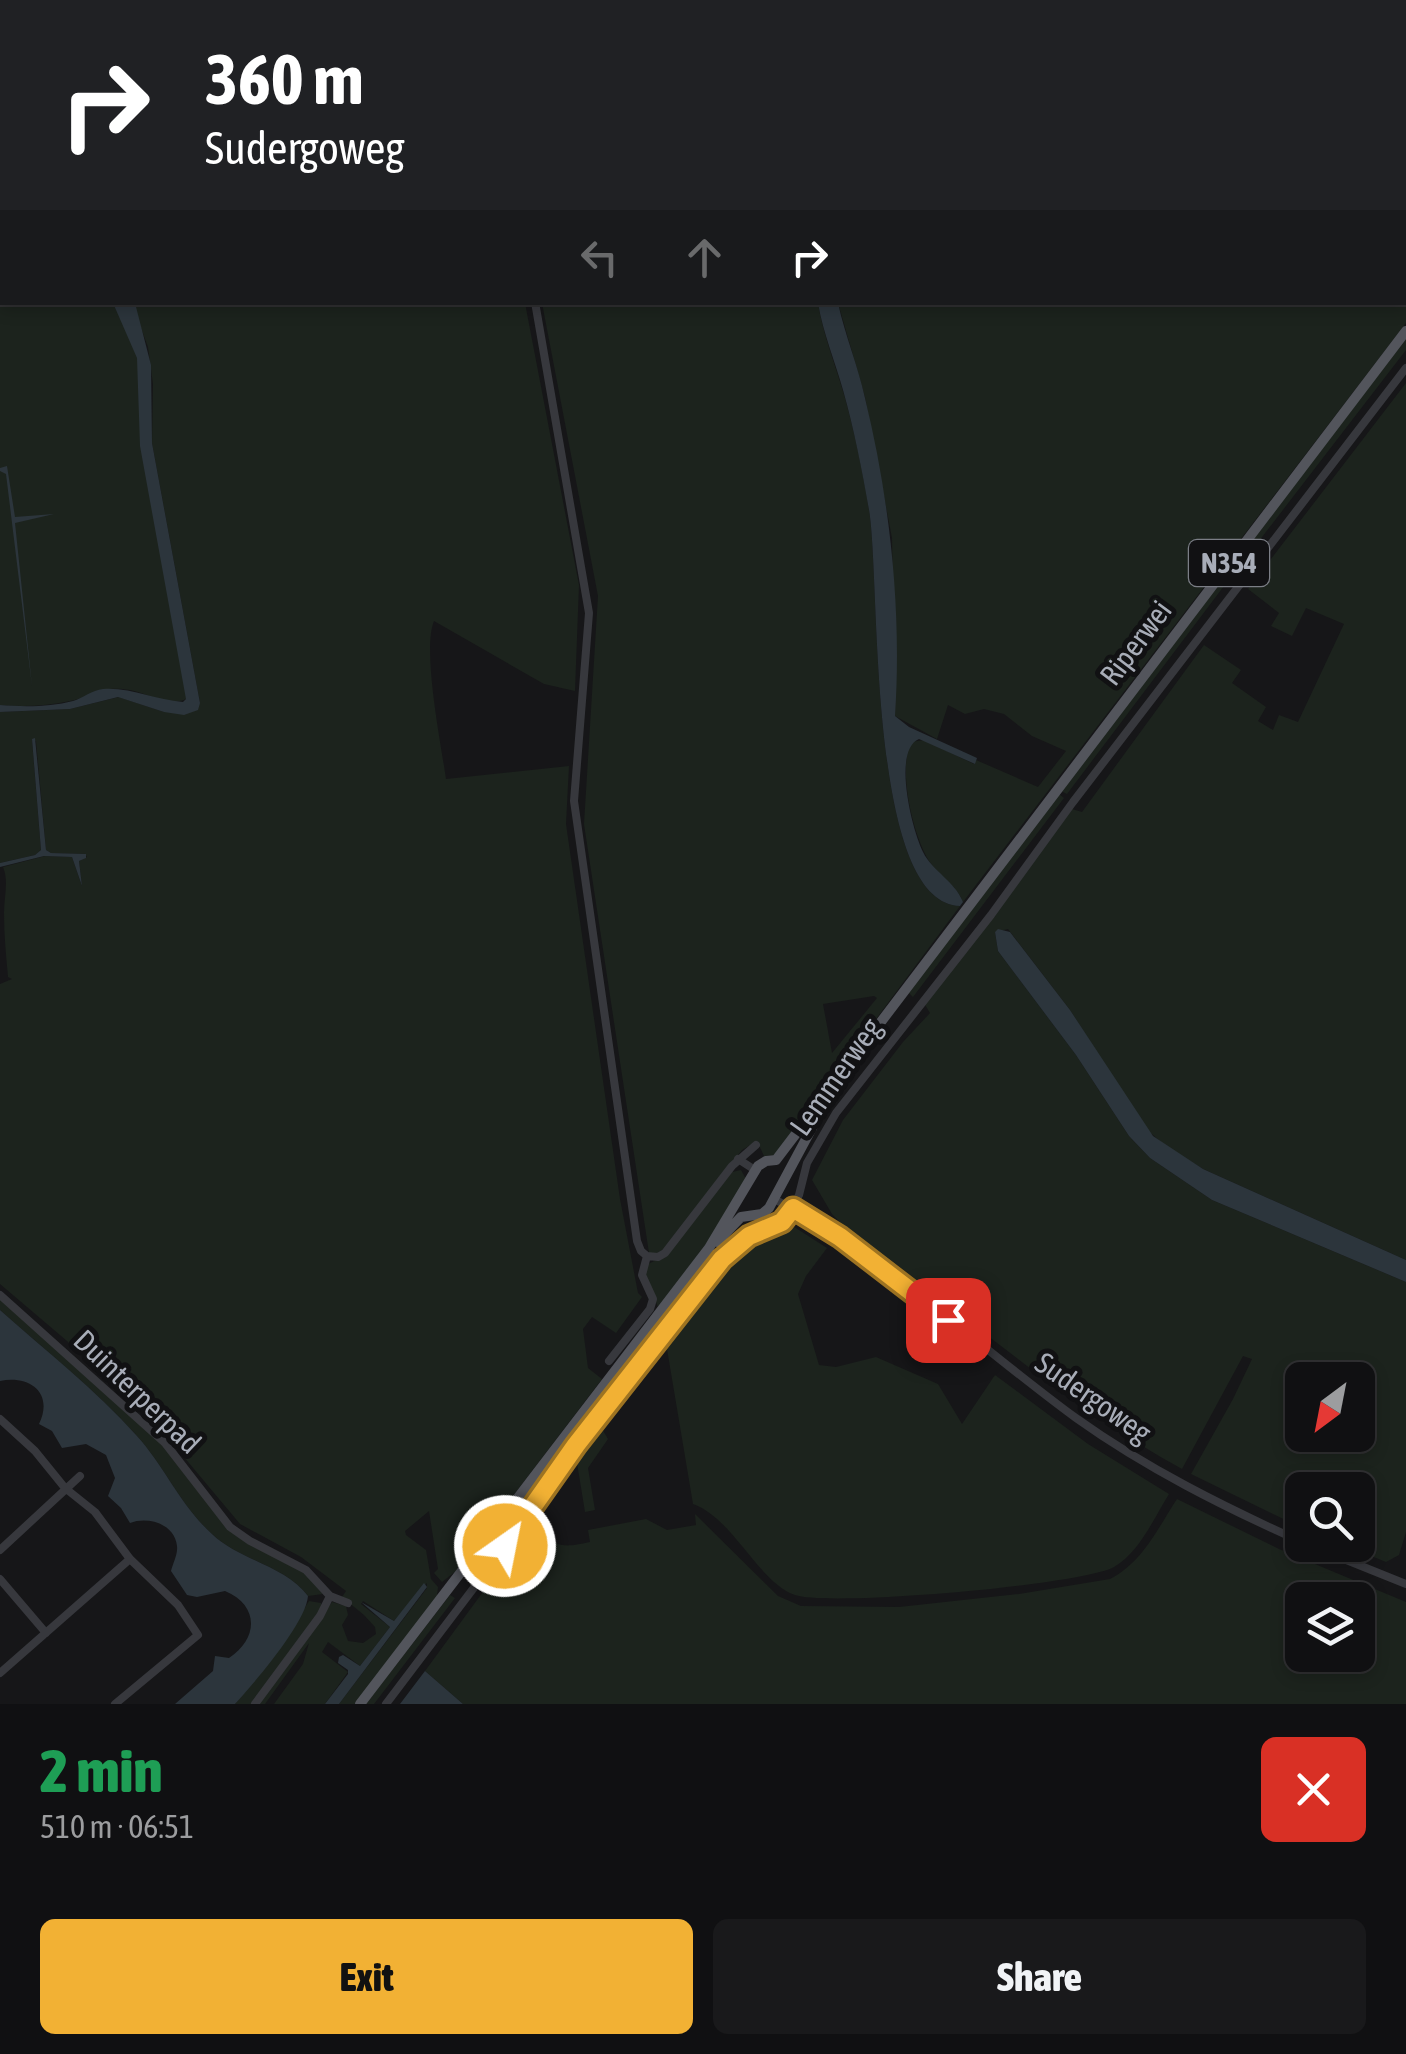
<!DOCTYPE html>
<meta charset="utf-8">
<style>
body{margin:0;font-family:"Asap Condensed",sans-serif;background:#19191b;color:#f1f3f6;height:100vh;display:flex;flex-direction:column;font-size:38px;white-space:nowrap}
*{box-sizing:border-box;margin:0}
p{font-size:32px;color:#9c9d9f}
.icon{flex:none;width:55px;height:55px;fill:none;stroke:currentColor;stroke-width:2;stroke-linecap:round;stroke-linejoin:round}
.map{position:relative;height:1704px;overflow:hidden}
.drawer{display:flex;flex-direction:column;background:#101012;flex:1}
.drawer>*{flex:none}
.guide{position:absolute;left:0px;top:0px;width:1408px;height:305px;box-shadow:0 5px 15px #0003,0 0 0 2px #303032;background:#202124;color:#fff;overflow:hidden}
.needle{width:65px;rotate:212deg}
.tools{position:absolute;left:1285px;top:1362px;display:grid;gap:20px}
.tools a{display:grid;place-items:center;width:90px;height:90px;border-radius:15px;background:#101012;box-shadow:0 5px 15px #0003,0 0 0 2px #303032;font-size:50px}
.pin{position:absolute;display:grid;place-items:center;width:85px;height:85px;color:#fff;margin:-42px;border-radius:20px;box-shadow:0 5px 15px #0006}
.me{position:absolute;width:110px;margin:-55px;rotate:33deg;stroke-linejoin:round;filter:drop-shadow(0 0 8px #0008)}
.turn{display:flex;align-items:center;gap:35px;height:210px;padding:0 40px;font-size:45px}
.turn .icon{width:130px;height:130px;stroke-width:2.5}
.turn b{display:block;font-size:70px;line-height:85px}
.lanes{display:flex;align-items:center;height:95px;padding:0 40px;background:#0003;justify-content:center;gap:50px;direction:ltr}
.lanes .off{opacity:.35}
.round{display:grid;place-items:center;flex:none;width:105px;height:105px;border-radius:15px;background:#19191b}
.overview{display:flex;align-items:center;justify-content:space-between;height:170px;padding:0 40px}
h1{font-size:60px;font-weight:800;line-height:75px;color:#1e9e55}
.primary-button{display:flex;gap:20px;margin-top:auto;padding:20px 40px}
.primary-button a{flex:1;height:115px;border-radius:15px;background:#f2b134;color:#111;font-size:40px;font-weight:800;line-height:115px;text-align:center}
.primary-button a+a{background:#19191b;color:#f1f3f6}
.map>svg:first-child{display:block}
.green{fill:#1c231d;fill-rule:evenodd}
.water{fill:#2c353c}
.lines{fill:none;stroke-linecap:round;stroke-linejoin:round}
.minor{stroke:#37383d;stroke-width:8}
.major{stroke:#53555c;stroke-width:10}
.route-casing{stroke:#9d7322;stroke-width:25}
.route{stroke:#f2b134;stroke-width:18}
.labels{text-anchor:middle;stroke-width:10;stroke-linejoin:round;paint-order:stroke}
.shield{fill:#111113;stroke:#7b7e86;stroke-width:2.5}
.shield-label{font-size:28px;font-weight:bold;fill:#a8adb8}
.street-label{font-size:30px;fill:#a8adb8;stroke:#111113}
</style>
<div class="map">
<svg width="1406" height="1704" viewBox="0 0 1406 1704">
<rect width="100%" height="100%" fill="#161618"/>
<!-- green -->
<path class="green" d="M0 0 580 2H2V302L525 303 579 585 575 691 544 684 434 621C422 650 441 743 446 779L569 766 566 824 620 1199 638 1293 642 1297 616 1333 592 1317 583 1329 588 1368 602 1379 456 1571 442 1582 434 1573 438 1569 429 1511 405 1531 406 1535 426 1550 431 1579 438 1587 437 1596 355 1704H339L427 1588V1583L394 1621 363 1601 361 1604 390 1627 360 1666 328 1642 322 1652 348 1672 325 1704H274L303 1664 309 1643 265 1704H257L332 1602 346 1606 348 1615 342 1625 348 1641 363 1643 376 1634 375 1627 364 1615 342 1597 346 1591 301 1557 240 1524 158 1426 131 1406 67 1341 0 1284V984L12 979 8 977C6 956 4 934 4 913 4 897 9 881 3 867L45 856 72 857 82 886 79 861 87 857 85 854 51 853 46 850 36 741 32 740 41 850 35 855 0 863V712L70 709 119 697 164 712 200 703 152 443 153 384 148 347 135 312 138 357 190 697C172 709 150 694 130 690 100 685 96 695 70 701 47 706 23 707 0 705Z
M809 0H1173V2Z
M1406 178V323L963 902C957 886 943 879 932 865 914 842 897 769 911 742L924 740 974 764 976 760 1038 787 1066 751 1032 736 1004 714 984 709 965 714 948 705 937 739 895 716 892 538 865 397 838 303 1405 302Z
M542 303H818C823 335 836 366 845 398 855 434 863 473 869 510 881 579 866 903 960 906L775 1155 764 1156 757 1141 742 1150 666 1248 656 1254 649 1253 584 824 598 596ZM874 996 877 998 832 1053 823 1004Z
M1406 339V350L1229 580 1224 577Z
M1406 383V1260L1203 1169 1168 1148 1146 1129 1070 1010 1008 929 995 932 998 951 1076 1055 1129 1136 1150 1158 1212 1200 1406 1282V1532L1399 1555 1386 1562 1344 1545H1358V1490H1302V1528L1191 1474 1233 1399 1252 1359 1243 1356 1182 1469C1060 1402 956 1306 842 1224L832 1214 812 1180 843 1120 903 1042 930 1013 924 1003 1072 809 1082 812 1204 645 1241 670 1232 683 1266 707 1258 721 1273 730 1279 715 1298 722 1344 624 1306 608 1292 636 1271 626 1279 613 1248 589ZM1302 1380H1358V1435H1302Z
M1220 583 1224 586 1067 794 1061 791Z
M1059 794 1064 798 913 997 908 992Z
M741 1170 746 1179 722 1223 658 1307 645 1276 646 1265 667 1255 732 1172Z
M788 1223 827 1248 806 1276 798 1294 819 1365 836 1367 876 1357 938 1384 962 1424 995 1375 1088 1444 1169 1494C1154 1518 1139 1553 1114 1567 1082 1585 829 1607 795 1595 757 1581 734 1519 693 1504L667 1349 743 1251 754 1240Z
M0 1298 173 1455 228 1529 305 1571 323 1594 308 1596C286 1566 239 1560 212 1534 180 1505 165 1467 137 1436 95 1389 46 1351 0 1310Z
M601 1427 608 1439 588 1468 595 1510 585 1512 577 1463Z
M1177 1499 1279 1549 1406 1602V1704H463L425 1671 532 1525C556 1546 558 1549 590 1542L588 1530 646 1519 667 1530 696 1525 695 1514 778 1596 801 1606 899 1607 1019 1594 1110 1579C1142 1563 1158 1528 1177 1499ZM1302 1600H1358V1655H1302Z
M450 1595 455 1598 374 1704H366Z
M309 1601 321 1603 322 1609 252 1704H235L284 1642Z"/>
<!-- water -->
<path class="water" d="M0 0H588L2 2 0 201Z
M113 303H135L151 365 152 443 200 703 198 710 184 715 164 712 118 697 70 709 0 712V705C24 707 50 707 73 701 83 698 92 690 103 689 131 687 155 700 183 702L186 699 140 446 137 358Z
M818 303H838C845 335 858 366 865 398 890 501 902 610 895 716L909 727 977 758 975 764 919 739C892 750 912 830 923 852 933 872 955 881 963 902L960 906C866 903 881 579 869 510 862 470 854 429 843 390 835 361 823 333 818 303Z
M7 466 15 517 54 514 15 523 32 686 6 474 0 471V468Z
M35 738 46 850 51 853 86 854V858L79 861 82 886 72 857 44 856 0 867V863L35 855 41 850 32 739Z
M998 929 1010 932 1070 1010 1153 1136 1203 1169 1406 1260V1282L1212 1200 1150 1158 1129 1136 1076 1055 998 951 995 932Z
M0 1310C46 1351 95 1389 137 1436 165 1467 180 1505 212 1534 239 1560 286 1566 308 1596 306 1623 255 1682 235 1704H175L213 1671 215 1656 229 1658C259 1638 259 1605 225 1591L197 1597 187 1595 171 1571C173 1563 178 1554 177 1546 175 1524 148 1516 130 1523L121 1508 108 1496 115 1478 106 1455 86 1444 62 1448 52 1431 39 1424C54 1393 30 1375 0 1381Z
M424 1583 427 1587 339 1704H325L348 1674V1670L338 1663 339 1657 343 1655 360 1666 390 1627 361 1602 394 1621Z
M425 1671 463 1704H400Z"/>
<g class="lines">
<!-- minor -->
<path class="minor" d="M535 302 589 613 574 801 637 1241 641 1251 647 1256 642 1275 653 1299 650 1309 609 1361
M738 1159 755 1170
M774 1199C884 1256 976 1345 1076 1418 1146 1468 1224 1507 1302 1542
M647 1256 658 1257 665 1253 732 1166 756 1145
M0 1295 165 1443 230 1527 250 1541 306 1570 330 1596
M0 1419 35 1451 65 1488 95 1512 130 1559 0 1673
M1309 1545 1406 1584
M0 1550 80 1476
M0 1579 46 1633
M115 1704 198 1635 178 1605 130 1559
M255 1704 320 1616 330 1596 348 1603
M386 1704 510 1540 576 1445 723 1259 746 1237 787 1218 799 1195 807 1163 836 1113 991 915 1073 802 1406 368"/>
<!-- major -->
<path class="major" d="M776 1160 1406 331
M717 1242 741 1217 762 1214 769 1208 827 1100
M360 1704 709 1248 758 1166 766 1161 776 1160"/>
</g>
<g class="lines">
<defs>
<path id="route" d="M505 1546 576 1445 722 1259 749 1236 782 1222 793 1208 840 1237 948 1320"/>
</defs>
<!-- route casing -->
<use href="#route" class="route-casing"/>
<!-- route -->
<use href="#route" class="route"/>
</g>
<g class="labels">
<!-- shield labels -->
<rect class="shield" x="1189" y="540" width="80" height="46" rx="8"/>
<g class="shield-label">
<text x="1229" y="573">N354</text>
</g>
<!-- street labels -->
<g class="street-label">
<text transform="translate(1136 643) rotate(-53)" y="10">Riperwei</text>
<text transform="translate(836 1077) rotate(-55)" y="10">Lemmerweg</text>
<text transform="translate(137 1392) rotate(44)" y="10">Duinterperpad</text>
<text transform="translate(1093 1398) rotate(35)" y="10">Sudergoweg</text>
</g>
</g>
</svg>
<div class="tools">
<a><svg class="needle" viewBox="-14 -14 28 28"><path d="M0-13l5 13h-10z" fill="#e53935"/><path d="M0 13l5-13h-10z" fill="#9c9d9f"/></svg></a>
<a><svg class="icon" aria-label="search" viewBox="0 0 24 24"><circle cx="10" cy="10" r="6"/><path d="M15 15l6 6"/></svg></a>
<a><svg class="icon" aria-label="layers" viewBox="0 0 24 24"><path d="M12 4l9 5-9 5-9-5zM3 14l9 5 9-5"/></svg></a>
</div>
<div class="pin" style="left:948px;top:1320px;background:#d93025"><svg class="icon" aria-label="arrive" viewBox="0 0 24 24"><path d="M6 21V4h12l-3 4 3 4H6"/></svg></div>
<svg class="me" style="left:505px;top:1546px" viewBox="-20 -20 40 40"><circle r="17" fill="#f2b134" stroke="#fff" stroke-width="3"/><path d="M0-11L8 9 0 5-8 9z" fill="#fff"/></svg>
<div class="guide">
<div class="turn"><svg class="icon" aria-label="right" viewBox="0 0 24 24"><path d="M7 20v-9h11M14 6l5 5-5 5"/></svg><div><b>360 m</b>Sudergoweg</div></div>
<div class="lanes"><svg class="icon off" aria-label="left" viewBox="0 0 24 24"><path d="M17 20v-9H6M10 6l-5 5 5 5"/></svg><svg class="icon off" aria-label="ahead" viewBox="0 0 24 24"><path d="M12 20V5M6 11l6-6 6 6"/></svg><svg class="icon" aria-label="right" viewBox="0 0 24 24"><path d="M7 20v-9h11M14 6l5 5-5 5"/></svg></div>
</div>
</div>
<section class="drawer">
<div class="overview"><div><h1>2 min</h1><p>510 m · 06:51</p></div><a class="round" style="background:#d93025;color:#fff"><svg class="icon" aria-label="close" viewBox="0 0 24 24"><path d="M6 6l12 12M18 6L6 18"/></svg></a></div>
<div class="primary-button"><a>Exit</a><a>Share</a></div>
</section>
